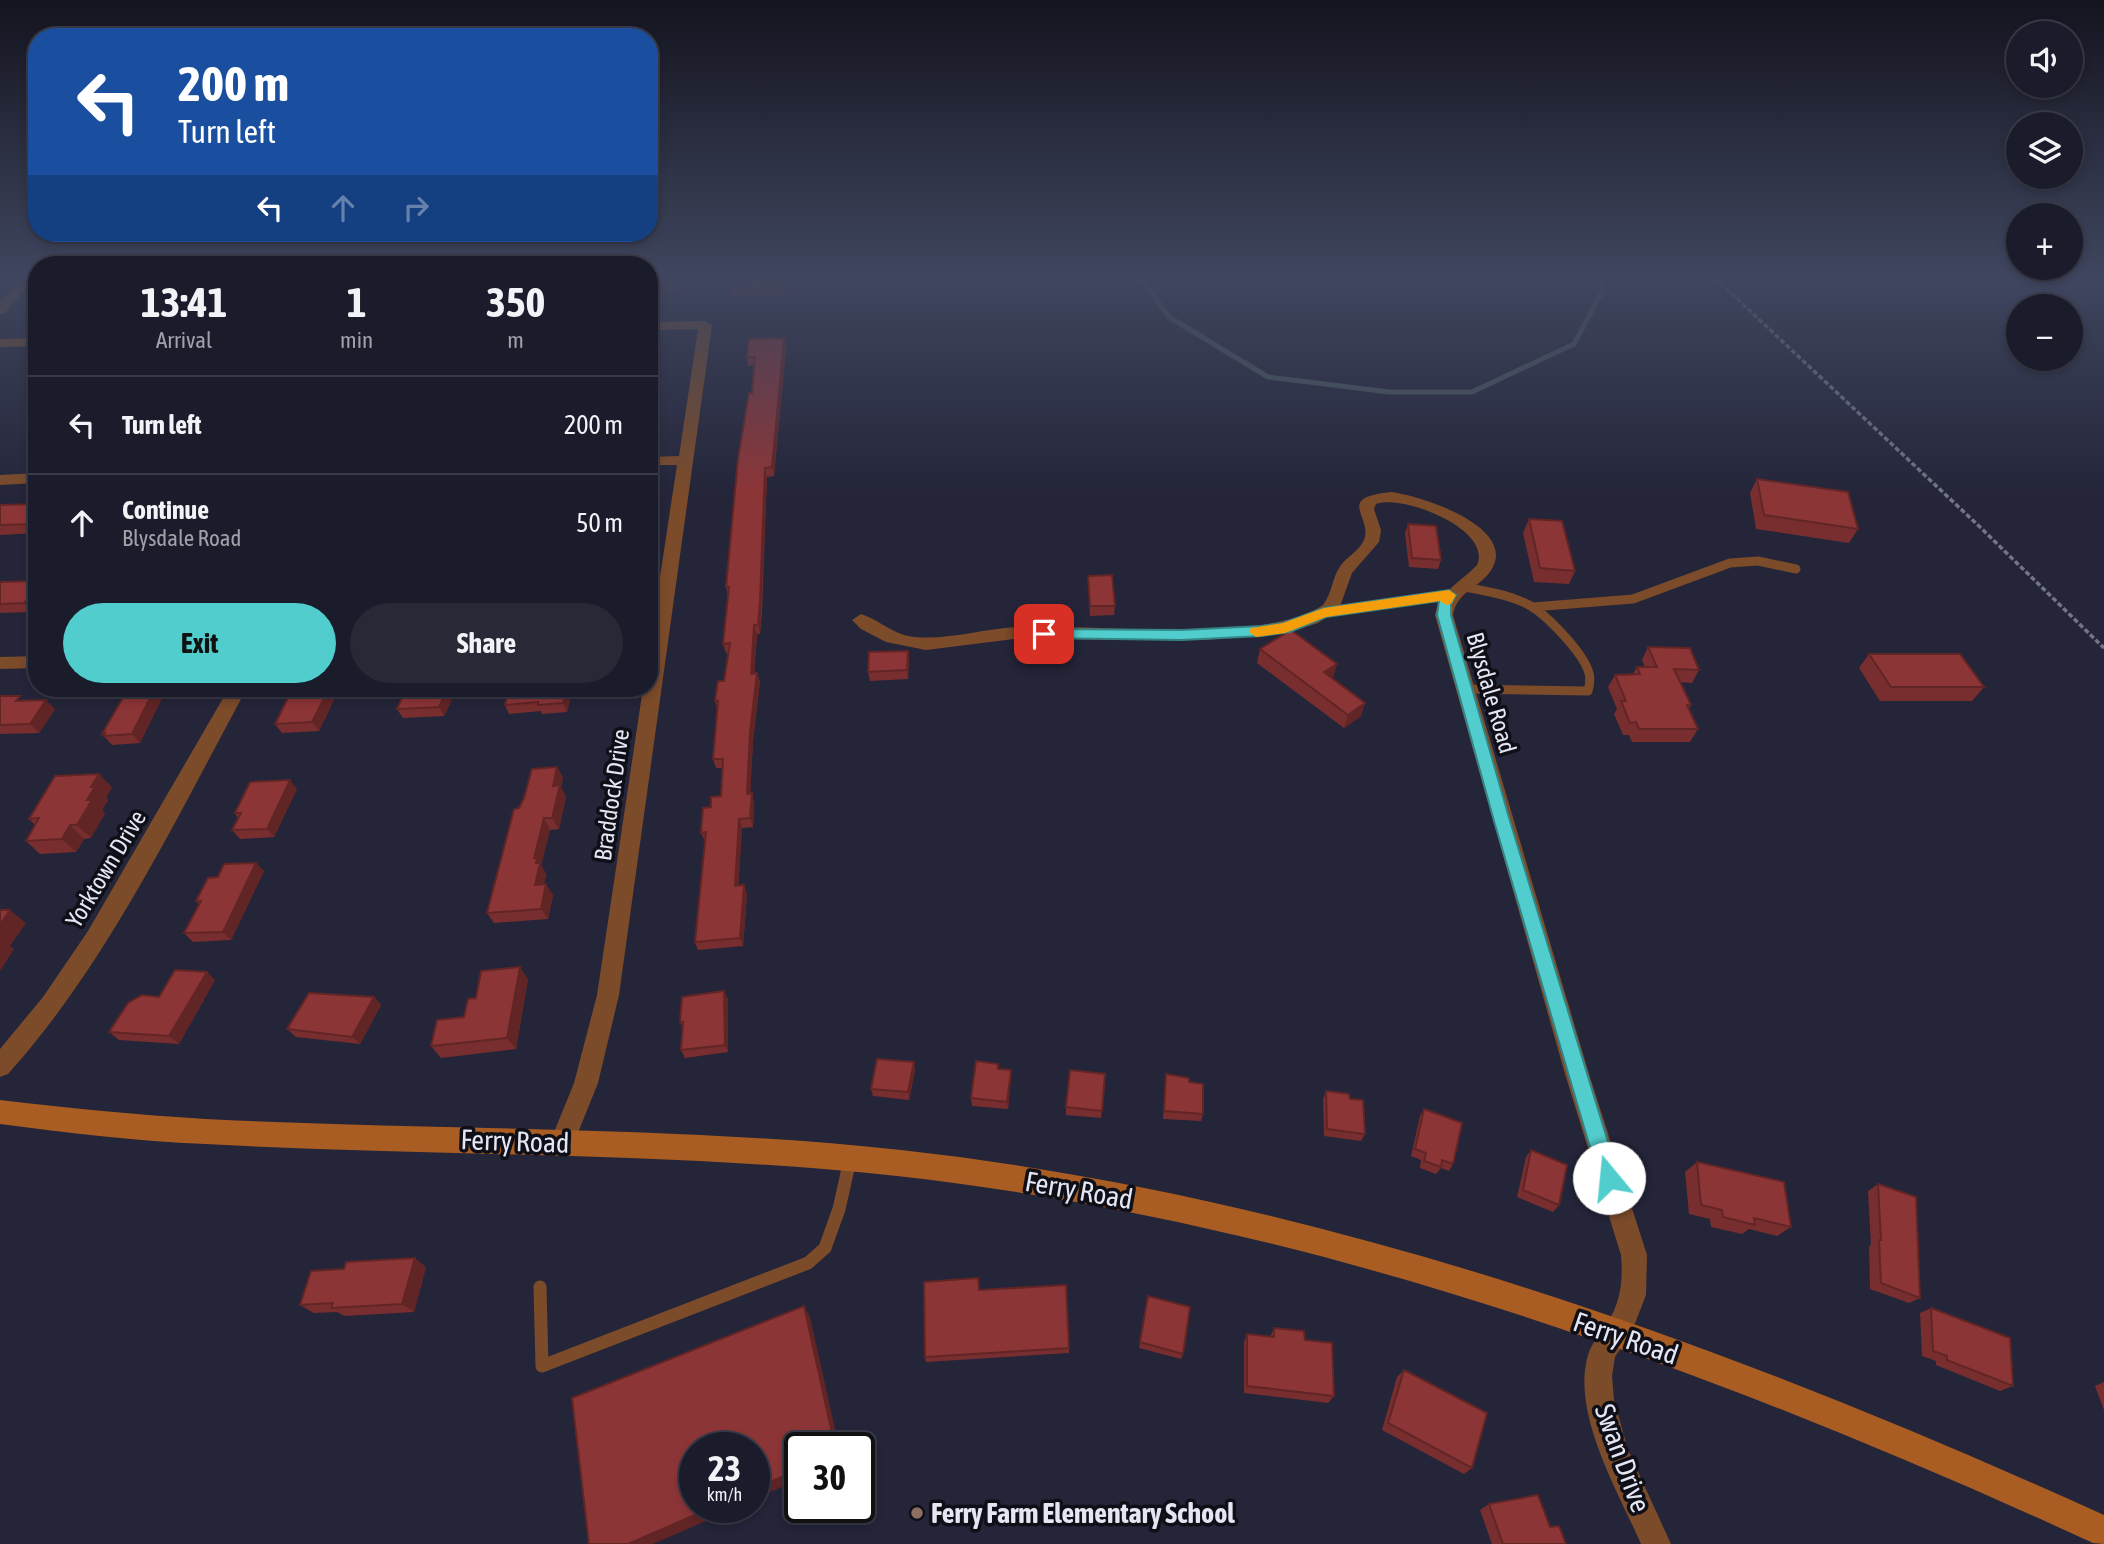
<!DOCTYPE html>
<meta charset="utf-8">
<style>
body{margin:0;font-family:"Asap Condensed",sans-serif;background:#282937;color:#f1f3f6;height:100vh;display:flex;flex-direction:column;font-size:26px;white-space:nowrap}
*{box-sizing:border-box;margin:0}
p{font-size:23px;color:#a0a1a9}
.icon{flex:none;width:38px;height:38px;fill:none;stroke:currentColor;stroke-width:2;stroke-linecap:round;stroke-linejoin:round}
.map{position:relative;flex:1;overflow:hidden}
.panel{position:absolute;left:28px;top:256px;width:630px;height:441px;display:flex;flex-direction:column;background:#1b1c2b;border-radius:28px;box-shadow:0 4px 10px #0003,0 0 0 2px #393a47}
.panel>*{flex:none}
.hud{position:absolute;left:28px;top:28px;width:630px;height:214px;border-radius:28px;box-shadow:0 4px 10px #0003,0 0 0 2px #393a47;background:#1a4fa0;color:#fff;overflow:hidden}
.fabs{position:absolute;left:2006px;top:21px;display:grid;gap:14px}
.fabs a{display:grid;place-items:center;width:77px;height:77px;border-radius:50%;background:#1b1c2b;box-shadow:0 4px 10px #0003,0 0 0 2px #393a47;font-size:35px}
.speed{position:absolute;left:679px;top:1432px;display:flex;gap:14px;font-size:35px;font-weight:700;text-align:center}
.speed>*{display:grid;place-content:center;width:91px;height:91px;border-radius:50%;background:#1b1c2b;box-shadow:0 4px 10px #0003,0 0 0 2px #393a47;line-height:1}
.speed small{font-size:18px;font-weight:400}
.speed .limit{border:4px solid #111;border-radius:10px;background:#fff;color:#111}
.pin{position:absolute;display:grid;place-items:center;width:60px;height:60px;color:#fff;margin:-30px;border-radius:14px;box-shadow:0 4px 10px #0006}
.me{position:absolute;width:77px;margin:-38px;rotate:343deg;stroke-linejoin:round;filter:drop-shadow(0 0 5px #0008)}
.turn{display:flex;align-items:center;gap:24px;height:147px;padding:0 35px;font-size:32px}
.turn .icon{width:91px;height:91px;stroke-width:2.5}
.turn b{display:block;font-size:49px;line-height:60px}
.lanes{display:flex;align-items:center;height:66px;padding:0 35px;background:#0003;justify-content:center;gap:35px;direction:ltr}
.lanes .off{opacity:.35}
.eta{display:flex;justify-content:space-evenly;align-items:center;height:119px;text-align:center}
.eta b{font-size:42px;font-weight:700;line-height:49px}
.action{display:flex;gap:14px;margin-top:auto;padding:14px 35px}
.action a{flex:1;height:80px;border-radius:42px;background:#52cdce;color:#111;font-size:28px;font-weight:700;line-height:80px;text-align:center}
.action a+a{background:#282937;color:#f1f3f6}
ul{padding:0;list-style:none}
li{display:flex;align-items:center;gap:21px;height:98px;padding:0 35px;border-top:2px solid #393a47}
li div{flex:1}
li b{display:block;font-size:26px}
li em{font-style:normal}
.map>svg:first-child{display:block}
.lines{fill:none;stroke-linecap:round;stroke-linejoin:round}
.stream{stroke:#49545b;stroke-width:5}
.path{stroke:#737586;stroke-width:3.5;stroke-dasharray:5 2.5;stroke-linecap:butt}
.service-far1{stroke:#7b4b2a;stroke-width:9}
.service{stroke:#7b4b2a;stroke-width:13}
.minor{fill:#7b4b2a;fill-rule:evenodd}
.secondary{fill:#a95d22;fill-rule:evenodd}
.wall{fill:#782e2f}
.shaded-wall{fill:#622526}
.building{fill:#8c3537;stroke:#622526;stroke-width:2}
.route{fill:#52cdce;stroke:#358586;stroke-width:2}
.slow{fill:#f59e0b}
.education-dot{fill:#8d6e63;stroke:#0f0f18;stroke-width:2.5}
.labels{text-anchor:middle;stroke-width:7;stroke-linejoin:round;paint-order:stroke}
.street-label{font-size:24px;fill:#e4e6f3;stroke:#0f0f18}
.near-street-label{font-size:28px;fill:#e4e6f3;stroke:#0f0f18}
.near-poi-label{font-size:28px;font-weight:bold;fill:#e4e6f3;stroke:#0f0f18;text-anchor:start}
</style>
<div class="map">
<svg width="2104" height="1544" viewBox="0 0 2104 1544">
<rect width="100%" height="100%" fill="#242539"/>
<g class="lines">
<!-- stream -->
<path class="stream" d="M1141 278 1169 317 1268 377 1389 392H1472L1574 344 1603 290 1599 278"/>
<!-- path -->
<path class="path" d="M1715 278 1981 528 2104 648"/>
<!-- service-far1 -->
<path class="service-far1" d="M1461 586C1483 591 1509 594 1529 605 1547 615 1581 651 1588 670 1591 677 1590 684 1588 691L1465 689
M1533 607 1633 599 1730 563 1758 561 1796 569
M1324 613 1449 595"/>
<!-- service -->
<path class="service" d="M540 1287 542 1366 808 1263 825 1248 839 1209 850 1160"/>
<!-- minor -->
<path class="minor" d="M22 278H35L5 313 0 314V302Z
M705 321 712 325 619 995 598 1083 571 1150 562 1154 553 1150 550 1142 574 1083 597 995 643 688H649V649L677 465H649V457L679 456 698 329 649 330V322Z
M37 338V346L0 347V339Z
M37 473V483L0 485V475Z
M1391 492C1418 495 1514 525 1493 567 1483 587 1457 590 1453 615L1589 1074 1647 1255 1646 1295 1632 1331 1615 1357 1612 1376 1614 1400 1628 1450 1671 1544H1641C1618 1491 1571 1413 1588 1355 1592 1342 1601 1333 1608 1322 1621 1301 1623 1280 1621 1255L1565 1074 1435 615C1441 590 1461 582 1477 565 1493 530 1404 494 1376 504L1374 509 1381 530 1379 542 1352 573 1339 609 1318 623 1290 632 1204 640 1014 639 926 650 886 642 861 629 852 620 861 614C880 620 893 635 915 637 949 640 982 629 1016 627 1093 623 1262 646 1323 605 1332 594 1332 577 1341 565 1348 556 1359 551 1364 540 1373 516 1334 498 1391 492Z
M37 656V668L0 669V657Z
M229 688H247C177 817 107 964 8 1074L0 1077V1049L43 997 88 931Z"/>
<!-- secondary -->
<path class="secondary" d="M0 1100C68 1108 137 1115 206 1119 438 1131 670 1125 901 1150 1319 1196 1723 1342 2104 1515V1544L2093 1543C1714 1369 1313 1222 897 1176 667 1151 435 1157 205 1144 136 1141 68 1133 0 1124Z"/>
</g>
<!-- wall -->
<path class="wall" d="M649 278H681L675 293H664L662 299H649Z
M752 278H791L785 296H733L731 288Z
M786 348 774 476 767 477 762 611 760 634H757L754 673H757L760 682 753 741 750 793 754 802 753 827 742 828 738 886 747 894 743 946 698 950 695 942 705 841 701 833 711 807 721 796 722 768H716L713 759 717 708 715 701 724 681 728 653H726L723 644 728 595 726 587 752 393 754 366H748L747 357Z
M1757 479 1858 529 1849 543 1756 529 1750 493Z
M37 504V533L0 535V505Z
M1529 519 1575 571 1569 584 1534 582 1523 533Z
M1408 524 1441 560 1438 569 1409 567 1405 533Z
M1088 576 1115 606 1114 615 1090 616Z
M37 581V608H35L32 612 0 613V582Z
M1648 647 1699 670 1692 683 1680 682 1691 705 1689 708 1698 729 1690 742H1632L1629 735H1623L1614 714 1617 709 1608 687 1615 675 1633 674 1637 667H1645L1642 660Z
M1260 649 1337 664 1333 677 1332 678 1361 716 1344 728 1257 663Z
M908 651 909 660 908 679 870 681 868 672Z
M1869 654 1984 687 1972 701H1880L1859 668Z
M144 688H156L163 696 140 743 112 745 102 734Z
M573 688 567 712 542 714 541 711 509 714 505 705Z
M457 689 444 716 403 718 397 709Z
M337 693 319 731 282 733 275 724Z
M0 696 24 701 55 709 39 733 0 734Z
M557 767 563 778 561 787 566 797 559 829 550 830 541 865 546 874 544 884 553 895 548 919 494 923 487 913Z
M112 787 106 798 108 800 102 810 105 813 91 838 84 839 76 852 40 854 26 841 35 825 29 819Z
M297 789 274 837 240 839 232 830 238 818 235 813Z
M264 871 231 940 193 942 184 933 199 904 196 901 218 877Z
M528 979 516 1049 441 1058 431 1046 464 1017 476 998Z
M215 980 179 1044 119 1040 109 1032 159 997Z
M374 997 381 1005 360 1044 296 1037 287 1029Z
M728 999V1052L685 1058 681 1050 683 1028 680 1022Z
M999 1069 1011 1077 1008 1109 972 1106 971 1098Z
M915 1070 909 1100 873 1096 871 1089Z
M1105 1074 1101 1118 1066 1115V1107Z
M1166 1074 1189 1082 1203 1114 1201 1121 1163 1119Z
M1326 1091 1350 1099 1365 1134 1361 1141 1324 1136 1323 1099Z
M1424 1109 1453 1164 1449 1171 1441 1168 1436 1174 1420 1168 1421 1160 1411 1156 1420 1116Z
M1531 1150 1559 1205 1553 1212 1517 1197 1526 1157Z
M1697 1162 1791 1227 1777 1236 1749 1229 1742 1234 1711 1227 1710 1219 1689 1214 1685 1172Z
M1878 1184 1920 1298 1909 1303 1870 1289 1869 1246 1871 1245 1868 1191Z
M426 1267 414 1312 345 1316 337 1312 314 1313 300 1305Z
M979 1283V1290L1069 1348V1353L926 1362 925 1357Z
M1148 1296 1183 1354 1181 1359 1139 1348Z
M1931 1308 2013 1386 2000 1391 1936 1365V1361L1922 1356 1920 1313Z
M1274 1328 1305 1340 1334 1396 1328 1403 1244 1393V1342L1247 1334 1270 1337Z
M1404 1370 1472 1468 1464 1474 1382 1430 1397 1377Z
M2104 1382V1410L2095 1386Z
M1489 1504 1550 1527 1566 1544H1492L1480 1510Z"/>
<!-- shaded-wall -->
<path class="shaded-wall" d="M676 278H681L675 293 673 285Z
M787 278H791L785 296 784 287Z
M661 285 664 293 662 299 659 291Z
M784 339 786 348 774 476 772 467Z
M649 342 651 348 649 353 651 359 649 366Z
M765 468 767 477 760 634 758 625Z
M27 599 35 608 32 612 24 603Z
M754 625 757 634 754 683 751 674Z
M908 651 909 660 908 679 907 670Z
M1337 664 1333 677 1320 686 1324 672Z
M757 673 760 682 753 741 750 803 747 794 750 732Z
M155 688 163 696 140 743 132 734Z
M329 688H333L337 693 319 731 312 722Z
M448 688H456L457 689 444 716 439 707Z
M566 688H573L567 712 563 703Z
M46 700 55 709 39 733 30 724Z
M1365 703 1361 716 1344 728 1348 715Z
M557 767 563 778 561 787 566 797 559 829 552 818 553 786Z
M99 774 112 787 106 798 108 800 102 810 105 813 91 838 77 825 91 787Z
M290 780 297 789 274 837 267 829Z
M752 793 754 802 753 827 750 818Z
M544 818 550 830 541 865 546 874 541 896 535 885 534 858Z
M739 819 742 828 738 895 735 886Z
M70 825 84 839 76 852 62 839Z
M256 863 264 871 231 940 223 932Z
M546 884 553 895 548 919 541 909Z
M744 885 747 894 743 946 740 938Z
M10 910 26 923 10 946 14 949 0 971V925Z
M520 967 528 979 516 1049 507 1038Z
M207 972 215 980 179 1044 169 1036Z
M724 991 728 999V1052L725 1045Z
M374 997 381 1005 360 1044 352 1037Z
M914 1062 915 1070 909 1100 908 1092Z
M1011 1070V1077L1008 1109 1007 1102Z
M415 1258 426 1267 414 1312 402 1304Z
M804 1306 810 1317 839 1447H835Z
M800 1469V1479L754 1499V1489Z
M713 1507H738L653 1544H628Z"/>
<!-- building -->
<path class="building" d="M649 278H676L673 285H661L659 291H649Z
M752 278H787L784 287 731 288Z
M774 338 784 339 772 467 765 468 760 601 758 625H754L751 674 757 673 750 732 747 794 752 793 750 818 739 819 735 886 744 885 740 938 695 942 706 832 701 833 703 808 711 807V797L721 796 723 759H713L718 701H715L718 681H724L730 643 723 644 729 587H726L738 458 749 393H752L755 357H747L749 339Z
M1757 479 1848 492 1858 529 1764 515Z
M37 504V524L0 525V505Z
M1529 519 1562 521 1575 571 1540 568Z
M1408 524 1436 526 1441 560 1412 558Z
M1112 575 1115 606H1090L1088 576Z
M37 581V599H27L24 603 0 604V582Z
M1291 630 1337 664 1324 672 1365 703 1348 715 1260 649Z
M1648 647 1690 648 1699 670 1674 669 1691 705H1687L1698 729H1639L1636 722 1630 723 1621 701H1626L1615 675 1640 674 1637 667H1657Z
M908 651 907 670 868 672 869 652Z
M1869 654H1960L1984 687H1891Z
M144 688H155L132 734 104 736 105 733 102 734 128 689Z
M293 688H329L312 722 275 724Z
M406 688H448L439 707 397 709Z
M509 688H566L563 703 538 705V702L505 705Z
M0 696H20L16 701 46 700 30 724 0 725Z
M557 767 553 786 560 785 552 818H544L534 858H537L536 863H540L535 885 546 884 541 909 487 913 514 809 519 808 524 798 532 769Z
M99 774 91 787H95L87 800H92L77 825H70L62 839 26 841 39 818 29 819 55 776Z
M290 780 267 829 232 830 241 813H235L250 782Z
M256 863 223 932 184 933 201 901H196L208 878 218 877 224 864Z
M0 910H10L0 925Z
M520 967 507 1038 431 1046 437 1020 464 1017 468 999 476 998 481 971Z
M175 970 207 972 169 1036 109 1032 128 1003 142 995 159 997Z
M724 991 725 1045 681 1050 683 1022H680L682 997Z
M309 993 374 997 352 1037 287 1029Z
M877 1059 914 1062 908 1092 871 1089Z
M976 1061 998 1064V1069L1011 1070 1007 1102 971 1098Z
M1070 1070 1105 1074 1102 1111 1066 1107Z
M1166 1074 1189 1078V1082L1203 1084V1114L1164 1111Z
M1326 1091 1349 1094 1350 1099 1363 1100 1365 1134 1327 1129Z
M1424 1109 1462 1123 1453 1164 1442 1160 1441 1167 1424 1161 1426 1153 1415 1149Z
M1531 1150 1567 1165 1559 1205 1523 1190Z
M1697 1162 1784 1182 1791 1227 1754 1218 1755 1225 1723 1217 1722 1210 1701 1205Z
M1878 1184 1916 1197 1920 1298 1881 1283 1879 1240H1881Z
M415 1258 402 1304 331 1308 333 1303 300 1305 311 1271 344 1269 346 1262Z
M978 1278 979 1290 1066 1285 1069 1348 925 1357 924 1282Z
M1148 1296 1190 1307 1183 1354 1140 1342Z
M804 1306 835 1447H800V1469L754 1489V1447H695V1507H713L628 1544H589L572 1398Z
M1931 1308 2010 1338 2013 1386 1947 1360V1356L1933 1351Z
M1274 1328 1304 1331 1305 1340 1332 1343 1334 1396 1247 1386V1334L1274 1337Z
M1404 1370 1487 1413 1472 1468 1388 1423Z
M1538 1495 1550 1527 1559 1526 1566 1544H1503L1489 1504Z"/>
<!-- sky -->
<linearGradient id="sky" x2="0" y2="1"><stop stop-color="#14141f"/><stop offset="0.56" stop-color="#3f465f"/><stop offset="1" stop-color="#3f465f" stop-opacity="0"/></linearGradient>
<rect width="2104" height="494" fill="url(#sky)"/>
<!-- route -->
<path class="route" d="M1449 590 1456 595 1451 604V615L1510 821 1619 1178 1616 1185 1609 1188 1602 1185 1599 1178 1494 821 1437 615 1439 601 1326 617 1290 632 1261 636 1182 640 1044 638 1036 634 1044 629 1182 630 1261 626 1283 623 1324 608Z"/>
<!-- slow -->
<path class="slow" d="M1449 590 1456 595 1451 604 1446 605 1440 601 1326 617 1285 633 1256 637 1249 632 1251 628 1283 623 1324 608Z"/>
<!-- markers -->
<circle class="education-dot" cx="917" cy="1513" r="7"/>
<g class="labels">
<!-- street labels -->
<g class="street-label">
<text transform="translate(1491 693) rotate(74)" y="8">Blysdale Road</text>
<text transform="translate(612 795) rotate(-82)" y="8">Braddock Drive</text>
<text transform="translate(106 869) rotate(-59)" y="8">Yorktown Drive</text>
</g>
<!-- near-street labels -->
<g class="near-street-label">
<text transform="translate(515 1141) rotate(2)" y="10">Ferry Road</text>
<text transform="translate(1079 1190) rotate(10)" y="10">Ferry Road</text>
<text transform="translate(1626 1338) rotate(19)" y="10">Ferry Road</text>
<text transform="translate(1623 1458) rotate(70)" y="10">Swan Drive</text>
</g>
<!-- near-poi labels -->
<g class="near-poi-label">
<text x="931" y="1523">Ferry Farm Elementary School</text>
</g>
</g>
</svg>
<div class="fabs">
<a><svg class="icon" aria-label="sound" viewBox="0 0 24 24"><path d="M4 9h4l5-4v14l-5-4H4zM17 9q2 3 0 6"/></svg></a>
<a><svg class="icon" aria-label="layers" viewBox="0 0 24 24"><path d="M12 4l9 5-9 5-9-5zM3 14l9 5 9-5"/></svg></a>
<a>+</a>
<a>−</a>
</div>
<div class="speed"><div>23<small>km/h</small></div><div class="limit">30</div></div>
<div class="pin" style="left:1044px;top:634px;background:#d93025"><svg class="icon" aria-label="arrive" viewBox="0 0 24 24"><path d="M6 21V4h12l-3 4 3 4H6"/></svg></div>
<svg class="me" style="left:1609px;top:1178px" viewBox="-20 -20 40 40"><circle r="19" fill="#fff"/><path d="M0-13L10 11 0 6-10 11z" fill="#52cdce"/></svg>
<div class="hud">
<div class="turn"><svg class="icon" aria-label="left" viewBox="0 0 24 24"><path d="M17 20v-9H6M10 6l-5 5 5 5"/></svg><div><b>200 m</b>Turn left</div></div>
<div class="lanes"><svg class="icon" aria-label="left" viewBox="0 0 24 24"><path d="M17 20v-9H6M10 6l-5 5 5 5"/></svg><svg class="icon off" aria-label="ahead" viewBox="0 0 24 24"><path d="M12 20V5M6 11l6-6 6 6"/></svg><svg class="icon off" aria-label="right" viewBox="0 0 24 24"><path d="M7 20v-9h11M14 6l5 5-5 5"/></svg></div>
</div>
<section class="panel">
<div class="eta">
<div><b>13:41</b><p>Arrival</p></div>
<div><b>1</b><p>min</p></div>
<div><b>350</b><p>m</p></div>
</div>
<ul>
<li><svg class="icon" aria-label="left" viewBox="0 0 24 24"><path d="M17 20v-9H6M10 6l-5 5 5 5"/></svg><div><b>Turn left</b></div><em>200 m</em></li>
<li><svg class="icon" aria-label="ahead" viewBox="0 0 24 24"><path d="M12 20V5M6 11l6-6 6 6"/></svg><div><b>Continue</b><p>Blysdale Road</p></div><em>50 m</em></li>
</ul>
<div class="action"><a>Exit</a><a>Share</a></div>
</section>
</div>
